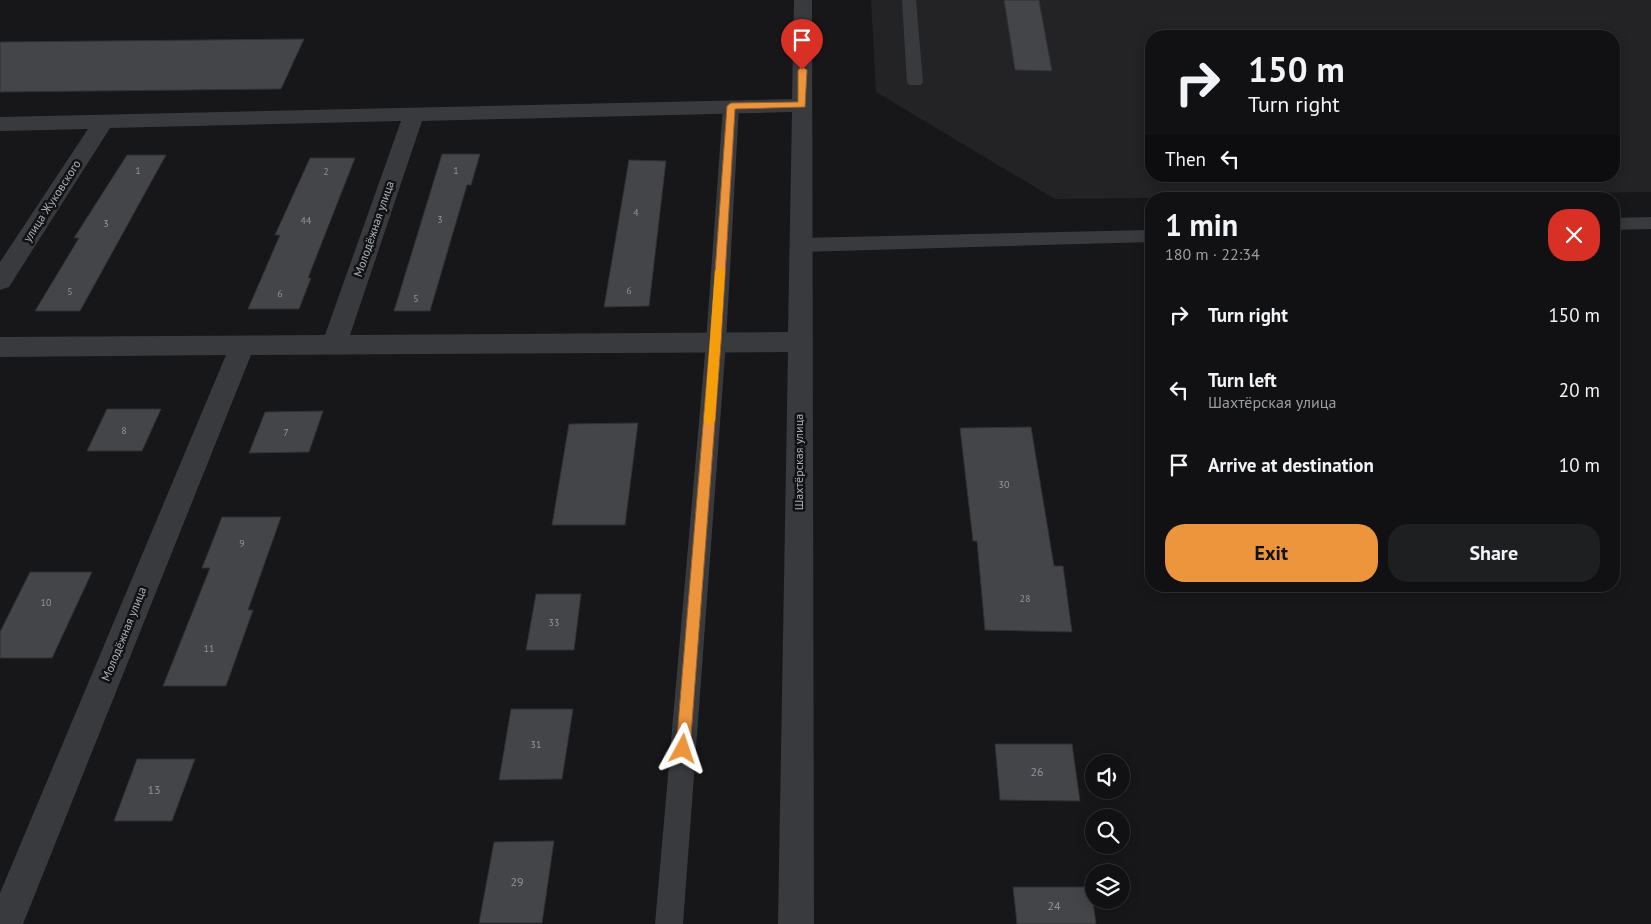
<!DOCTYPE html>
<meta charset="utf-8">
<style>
body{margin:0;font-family:"PT Sans",sans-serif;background:#1e1f21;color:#f1f3f6;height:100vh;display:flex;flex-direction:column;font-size:19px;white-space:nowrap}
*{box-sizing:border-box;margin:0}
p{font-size:16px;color:#9c9da0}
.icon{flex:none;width:28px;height:28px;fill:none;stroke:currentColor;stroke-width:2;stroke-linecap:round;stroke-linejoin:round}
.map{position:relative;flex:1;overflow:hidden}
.panel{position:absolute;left:1145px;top:192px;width:475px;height:400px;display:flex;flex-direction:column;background:#111113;border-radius:20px;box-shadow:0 2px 12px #0003,0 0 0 1px #303133}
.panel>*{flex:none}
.hud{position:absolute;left:1145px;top:30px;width:475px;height:152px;border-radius:20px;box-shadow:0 2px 12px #0003,0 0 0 1px #303133;background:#111113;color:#f1f3f6;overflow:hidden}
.controls{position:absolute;left:1085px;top:754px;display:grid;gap:10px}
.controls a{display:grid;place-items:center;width:45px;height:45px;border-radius:50%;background:#111113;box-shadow:0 2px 12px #0003,0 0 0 1px #303133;font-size:25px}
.pin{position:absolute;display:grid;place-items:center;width:42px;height:42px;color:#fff;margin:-51px -21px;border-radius:50% 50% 50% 0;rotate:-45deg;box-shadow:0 0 5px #0007}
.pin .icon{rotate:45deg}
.me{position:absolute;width:55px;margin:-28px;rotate:5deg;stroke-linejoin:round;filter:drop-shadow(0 0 4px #0008)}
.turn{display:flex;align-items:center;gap:18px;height:105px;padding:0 20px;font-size:22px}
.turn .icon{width:65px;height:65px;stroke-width:2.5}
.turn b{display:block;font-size:35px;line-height:42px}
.then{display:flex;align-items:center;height:48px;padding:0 20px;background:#0003;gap:10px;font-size:19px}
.round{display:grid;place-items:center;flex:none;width:52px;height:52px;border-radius:20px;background:#1e1f21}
.summary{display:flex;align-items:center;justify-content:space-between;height:85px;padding:0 20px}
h1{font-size:30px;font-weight:600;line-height:38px}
.action{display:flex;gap:10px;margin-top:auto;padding:10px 20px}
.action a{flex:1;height:58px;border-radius:20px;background:#ec953c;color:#111;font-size:20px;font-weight:600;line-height:58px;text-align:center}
.action a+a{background:#1e1f21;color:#f1f3f6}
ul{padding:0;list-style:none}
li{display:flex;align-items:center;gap:15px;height:75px;padding:0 20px}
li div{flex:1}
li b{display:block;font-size:19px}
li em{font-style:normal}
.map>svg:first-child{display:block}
.built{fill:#232326;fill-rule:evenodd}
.building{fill:#434549;stroke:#313135}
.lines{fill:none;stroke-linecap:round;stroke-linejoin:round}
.service{fill:#383a3e;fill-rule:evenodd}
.minor{fill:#383a3e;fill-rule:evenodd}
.route{fill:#ec953c;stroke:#996127}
.slow{fill:#f59e0b}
.labels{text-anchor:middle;stroke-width:5;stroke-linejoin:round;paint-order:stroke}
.number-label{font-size:10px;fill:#90959c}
.street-label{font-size:12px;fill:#a9b0b8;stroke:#121214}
.near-number-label{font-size:12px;fill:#90959c}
</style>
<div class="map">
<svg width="1651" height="924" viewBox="0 0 1651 924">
<rect width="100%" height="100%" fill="#171719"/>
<!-- built -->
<path class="built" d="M871 0H1651V192L1055 199 876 92ZM1151 36H1614V176H1151Z"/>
<!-- building -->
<path class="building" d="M1004 0H1039L1052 71 1015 70Z
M304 39 281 89 0 92V42Z
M442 154H480L471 185H467L430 311H394Z
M127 155H166L80 311H35L79 238H74Z
M310 158H355L308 278H311L299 309H248L280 235H275Z
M629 160 666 161 649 306 604 307Z
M107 409H161L142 451H87Z
M323 411 309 452 249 453 265 412Z
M638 423 625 525H552L569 424Z
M1031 427 1054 566H1063L1072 632 985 630 977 541H973L960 428Z
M222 517H281L248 610H253L226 686H163L210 568H202Z
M30 572H92L52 658H0V632Z
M536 594H581L574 650H526Z
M511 709H573L562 779 499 780Z
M995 744H1072L1080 801 1000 800Z
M137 759H195L172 821H114Z
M554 841 542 923H479L494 842Z
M1013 887H1091L1096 924H1017Z"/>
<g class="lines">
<!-- service -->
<path class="service" d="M902 0H916L923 82 921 85H909L907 82Z
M731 101 737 102 739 106 726 342 683 924H655L706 342 723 106 725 102Z
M1651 217V229L1614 230V218Z
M1151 230V242L801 252 795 250 792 245 795 240 801 238Z"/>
<!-- minor -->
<path class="minor" d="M794 0H812L814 924H778L788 352 251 355 23 924H0V893L226 355 0 357V337L325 335 401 121 110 128 9 287 0 290V262L88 129 0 131V117L792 99ZM792 112 788 332 350 335 422 121Z"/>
</g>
<!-- route -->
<path class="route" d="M802 67 807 70 805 107 735 109 721 342 690 749 688 754 683 756 678 754 676 749 710 342 727 106 731 103 798 102V70Z"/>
<!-- slow -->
<path class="slow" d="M720 267 725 271 715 421 709 425 704 421 715 271Z"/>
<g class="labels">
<!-- number labels -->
<g class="number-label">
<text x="138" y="174">1</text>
<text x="456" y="174">1</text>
<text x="326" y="175">2</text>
<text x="636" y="216">4</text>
<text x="440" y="223">3</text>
<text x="306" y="224">44</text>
<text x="106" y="227">3</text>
<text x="629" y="294">6</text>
<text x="70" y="295">5</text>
<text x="280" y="297">6</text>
<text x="416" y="302">5</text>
<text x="124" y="434">8</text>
<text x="286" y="436">7</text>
<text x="1004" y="488">30</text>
<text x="242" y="547">9</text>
<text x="1025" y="602">28</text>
<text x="46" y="606">10</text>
<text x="554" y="626">33</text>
<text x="209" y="652">11</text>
<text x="536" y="748">31</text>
</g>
<!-- street labels -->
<g class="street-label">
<text transform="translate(52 201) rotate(-57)" y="4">улица Жуковского</text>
<text transform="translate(374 229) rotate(-71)" y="4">Молодёжная улица</text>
<text transform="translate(799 462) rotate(-90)" y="4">Шахтёрская улица</text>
<text transform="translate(124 634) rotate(-68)" y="4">Молодёжная улица</text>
</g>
<!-- near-number labels -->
<g class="near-number-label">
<text x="1037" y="776">26</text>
<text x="154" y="794">13</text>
<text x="517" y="886">29</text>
<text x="1054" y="910">24</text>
</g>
</g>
</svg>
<div class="controls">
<a><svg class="icon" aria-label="sound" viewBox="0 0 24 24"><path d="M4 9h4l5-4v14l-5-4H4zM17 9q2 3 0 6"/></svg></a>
<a><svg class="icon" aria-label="search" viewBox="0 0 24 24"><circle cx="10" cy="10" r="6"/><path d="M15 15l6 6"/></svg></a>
<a><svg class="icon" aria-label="layers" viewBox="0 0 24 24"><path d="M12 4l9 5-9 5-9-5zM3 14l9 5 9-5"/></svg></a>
</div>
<div class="pin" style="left:802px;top:70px;background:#d93025"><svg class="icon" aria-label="arrive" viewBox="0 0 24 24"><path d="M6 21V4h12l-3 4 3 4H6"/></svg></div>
<svg class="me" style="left:683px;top:749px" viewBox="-20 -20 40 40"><path d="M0-17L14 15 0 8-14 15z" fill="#ec953c" stroke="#fff" stroke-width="4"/></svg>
<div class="hud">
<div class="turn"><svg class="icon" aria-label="right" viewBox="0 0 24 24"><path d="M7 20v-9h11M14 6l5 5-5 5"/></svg><div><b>150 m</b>Turn right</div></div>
<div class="then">Then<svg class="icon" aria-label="left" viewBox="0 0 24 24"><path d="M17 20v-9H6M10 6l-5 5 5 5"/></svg></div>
</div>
<section class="panel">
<div class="summary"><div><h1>1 min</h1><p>180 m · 22:34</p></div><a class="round" style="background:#d93025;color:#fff"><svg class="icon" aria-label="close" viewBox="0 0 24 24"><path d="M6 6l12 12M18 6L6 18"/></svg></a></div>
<ul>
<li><svg class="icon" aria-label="right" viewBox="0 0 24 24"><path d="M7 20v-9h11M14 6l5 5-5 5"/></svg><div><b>Turn right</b></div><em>150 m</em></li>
<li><svg class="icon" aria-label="left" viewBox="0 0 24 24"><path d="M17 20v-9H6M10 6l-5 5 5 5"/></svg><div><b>Turn left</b><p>Шахтёрская улица</p></div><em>20 m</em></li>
<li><svg class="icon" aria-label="arrive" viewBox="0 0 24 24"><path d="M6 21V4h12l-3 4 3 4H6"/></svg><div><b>Arrive at destination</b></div><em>10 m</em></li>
</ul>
<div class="action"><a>Exit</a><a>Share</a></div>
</section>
</div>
